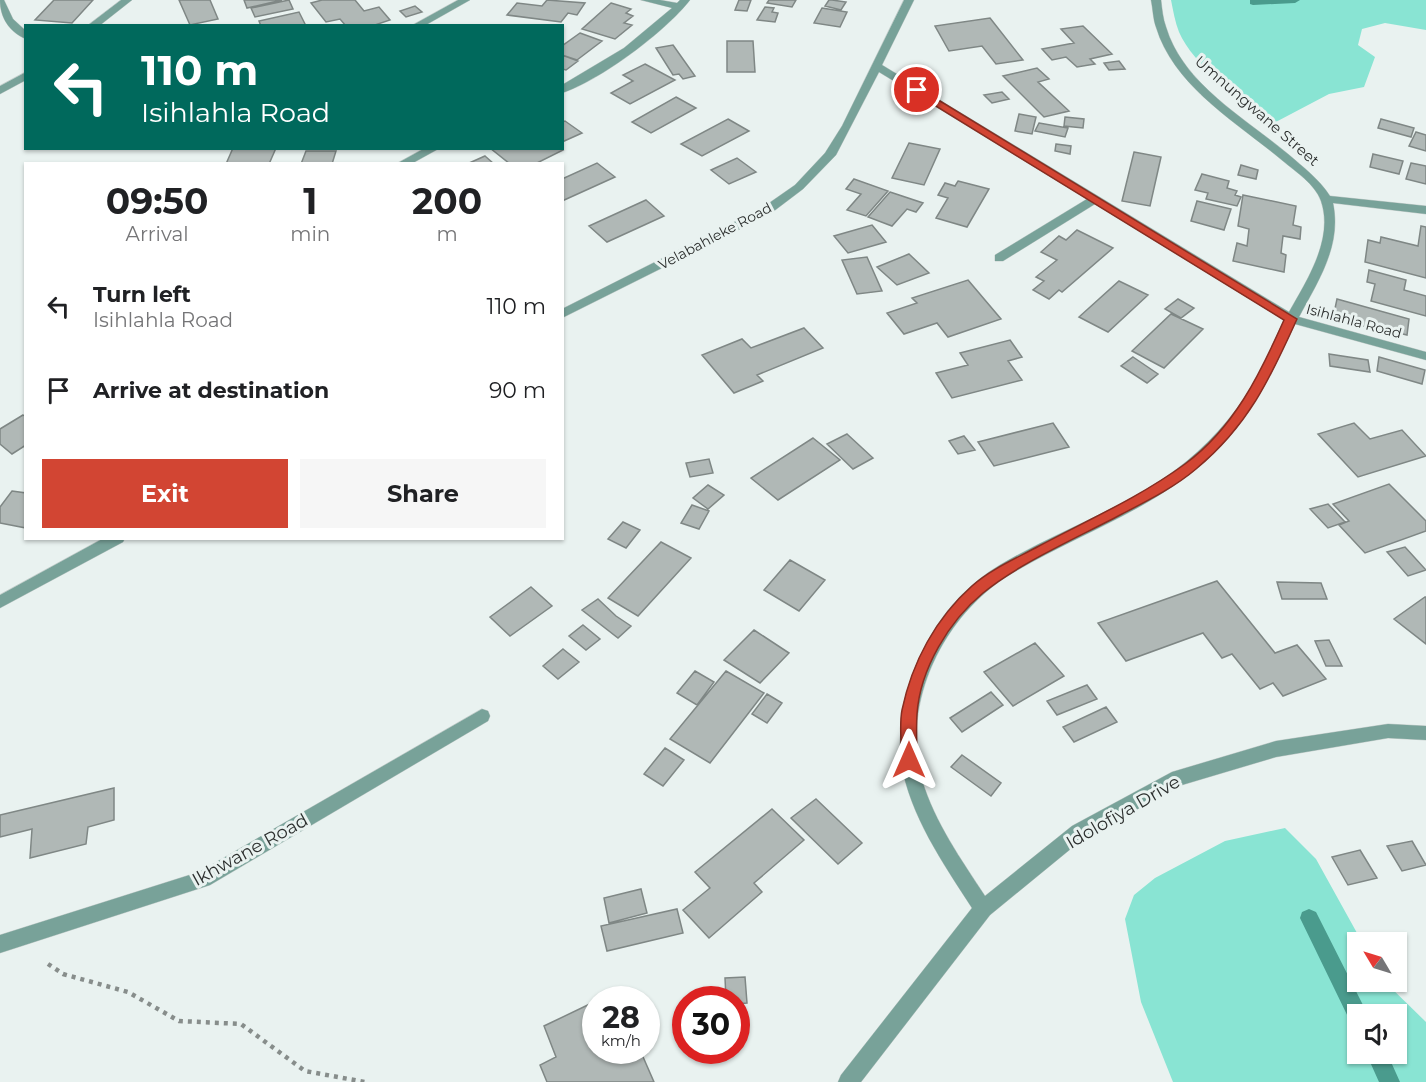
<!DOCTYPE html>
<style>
body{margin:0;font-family:Montserrat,sans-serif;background:#f6f6f6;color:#202124;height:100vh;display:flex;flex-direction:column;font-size:22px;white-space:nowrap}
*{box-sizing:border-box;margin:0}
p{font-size:20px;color:#757577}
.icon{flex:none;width:33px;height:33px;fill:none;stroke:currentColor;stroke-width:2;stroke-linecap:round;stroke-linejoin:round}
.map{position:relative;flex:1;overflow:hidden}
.drawer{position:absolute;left:24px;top:162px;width:540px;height:378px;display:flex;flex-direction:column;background:#fff;border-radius:0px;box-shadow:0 2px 4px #0004}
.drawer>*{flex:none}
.top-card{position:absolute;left:24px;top:24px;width:540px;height:126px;border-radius:0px;box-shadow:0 2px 4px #0004;background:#00695c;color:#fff;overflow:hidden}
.needle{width:39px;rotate:308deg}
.controls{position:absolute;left:1347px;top:932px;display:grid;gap:12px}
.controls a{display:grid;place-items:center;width:60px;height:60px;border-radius:0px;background:#fff;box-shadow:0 2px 4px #0004;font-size:30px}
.speed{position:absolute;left:582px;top:986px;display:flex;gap:12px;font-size:30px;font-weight:700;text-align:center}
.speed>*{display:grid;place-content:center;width:78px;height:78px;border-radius:50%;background:#fff;box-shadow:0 2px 4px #0004;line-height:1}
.speed small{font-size:15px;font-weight:400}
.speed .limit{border:9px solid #d22;background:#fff;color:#111}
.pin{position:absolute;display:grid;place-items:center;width:51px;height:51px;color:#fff;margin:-26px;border:3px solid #fff;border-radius:50%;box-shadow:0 2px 6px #0007}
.me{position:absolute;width:66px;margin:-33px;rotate:0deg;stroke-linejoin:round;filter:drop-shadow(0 0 4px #0008)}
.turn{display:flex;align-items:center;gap:21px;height:126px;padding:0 18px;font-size:27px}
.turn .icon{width:78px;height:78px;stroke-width:2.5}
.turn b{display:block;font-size:42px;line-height:51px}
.eta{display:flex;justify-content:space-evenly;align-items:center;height:102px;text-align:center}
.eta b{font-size:36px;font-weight:700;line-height:42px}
.button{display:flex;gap:12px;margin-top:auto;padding:12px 18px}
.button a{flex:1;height:69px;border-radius:0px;background:#d24533;color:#fff;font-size:24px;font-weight:700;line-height:69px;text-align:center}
.button a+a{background:#f6f6f6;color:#202124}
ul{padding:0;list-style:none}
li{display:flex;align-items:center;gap:18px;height:84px;padding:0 18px}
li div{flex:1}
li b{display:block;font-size:22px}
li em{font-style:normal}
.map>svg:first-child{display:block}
.green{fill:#89e4d3;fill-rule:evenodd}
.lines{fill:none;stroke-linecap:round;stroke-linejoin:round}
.stream{fill:#4a9b8d;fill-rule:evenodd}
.building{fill:#b0b8b6;stroke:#7f8785;stroke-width:1.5}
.minor-casing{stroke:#c7cfcd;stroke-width:1}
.path{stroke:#878d8b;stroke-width:4.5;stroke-dasharray:4 5;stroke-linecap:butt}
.minor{fill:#78a299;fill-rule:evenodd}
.route{fill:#d24533;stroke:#882d21;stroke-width:1.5}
.labels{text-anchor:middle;stroke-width:6;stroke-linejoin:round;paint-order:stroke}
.far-street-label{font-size:14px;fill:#2c2f2e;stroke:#e9f2f0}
.street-label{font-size:15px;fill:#2c2f2e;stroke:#e9f2f0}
.near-street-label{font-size:18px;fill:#2c2f2e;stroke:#e9f2f0}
</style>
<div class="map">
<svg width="1426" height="1082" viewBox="0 0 1426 1082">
<rect width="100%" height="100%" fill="#e9f2f0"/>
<!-- green -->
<path class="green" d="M1171 0H1426V30L1385 23 1362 29 1358 45 1375 57 1364 87 1329 94 1272 124C1243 103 1193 65 1179 32 1175 22 1173 10 1171 0Z
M1285 828 1316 859 1362 942H1358V981H1384L1426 1022V1082H1173L1141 1002 1125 919 1134 895 1155 878 1225 841ZM1358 1014H1396V1053H1358Z"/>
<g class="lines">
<!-- stream -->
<path class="stream" d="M1250 0H1300L1295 3 1253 5 1250 4Z
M1309 909 1316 912 1365 1009 1367 1014H1358V1026L1351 1023 1300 918 1302 912Z
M1366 1053H1387L1400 1082H1379Z"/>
</g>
<!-- building -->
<path class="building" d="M54 0H93L72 23 35 20Z
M179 0H210L218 19 190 25Z
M244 0H282L247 8Z
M289 0 293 9 255 17 251 8Z
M322 0H355L364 11 379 7 390 20 372 26H346L340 19 326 22 311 3Z
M547 0 585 3 577 15 568 13 561 22 507 15 517 3 542 6Z
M739 0H751L747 11 735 10Z
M769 0H796L792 7 767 3Z
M829 0H832L846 2 841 10 825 6Z
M611 3 631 9 626 13 633 16 624 23 632 25 615 39 582 29Z
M415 6 422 12 406 17 400 11Z
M765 7 774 8 772 12 778 13 775 22 757 20Z
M822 8 847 12 840 27 814 23Z
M299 12 306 26H261L259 21Z
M990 18 1023 60 996 64 982 46 949 51 935 26Z
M1083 26 1112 54 1090 59 1095 64 1077 67 1066 57 1052 60 1042 49 1074 43 1061 29Z
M580 33 602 41 577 60 562 55V46Z
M727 41H753L755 72H727Z
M673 45 695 76 683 79 679 74 673 75 656 48Z
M562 55 578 61 566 70 562 69Z
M1119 61 1125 69 1109 70 1104 63Z
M645 64 675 80 630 104 611 93 633 81 623 75Z
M1037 68 1049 79 1038 82 1069 111 1044 117 1003 76Z
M1002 92 1009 99 992 103 984 95Z
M676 97 696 108 651 133 632 122Z
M1019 114 1036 117 1032 134 1015 131Z
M1065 117 1084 119 1083 128 1064 126Z
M728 119 749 131 702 156 681 144Z
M1381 119 1414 128 1411 137 1378 128Z
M565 121 582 133 562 142V122Z
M1039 123 1068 128 1065 137 1035 131Z
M1416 132 1426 135V151L1409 146Z
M909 143 940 149 924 185 892 178Z
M1056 144 1071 146 1070 154 1055 151Z
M233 148H276L269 164H226Z
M490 148H561L563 150 535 164H510Z
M306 151H336L332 164H301Z
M1134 152 1161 157 1150 206 1122 201Z
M1373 154 1403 161 1399 174 1370 167Z
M485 156 494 164H467Z
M737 158 756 172 729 184 711 170Z
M597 163 615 177 562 201V179Z
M1411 163 1426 166V184L1406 179Z
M1241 165 1258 170 1256 179 1238 175Z
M1202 174 1229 181 1227 188 1237 191 1235 195 1241 197 1237 206 1206 199 1208 193 1195 190Z
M854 179 888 191 866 216 847 210 861 194 846 189Z
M958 181 989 189 967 227 936 218 948 198 938 195 945 183 955 186Z
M890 192 923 203 916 212 907 209 892 226 868 217Z
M1243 195 1296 206 1293 225 1301 227 1300 239 1283 236 1281 253 1286 255 1284 272 1233 261 1237 243 1247 246 1249 229 1238 226Z
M646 200 664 216 607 242 589 226Z
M1197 201 1231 209 1224 230 1191 221Z
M872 225 886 242 848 253 834 236Z
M1421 226 1426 227V278L1365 262 1368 240 1380 243 1381 237 1418 246Z
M1077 230 1113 248 1062 292 1059 290 1049 299 1033 290 1044 281 1036 277 1057 260 1041 252 1059 236 1066 240Z
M909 254 929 273 897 285 877 267Z
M867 257 882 291 857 294 842 260Z
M1369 270 1406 280 1404 290 1426 296V316L1371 301 1375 284 1367 282Z
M968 280 1001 319 948 337 937 323 904 334 887 313 917 303 912 298Z
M1119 281 1148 295 1108 332 1079 317Z
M1178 299 1194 308 1181 318 1165 309Z
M1337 299 1409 319 1407 335 1383 329 1382 331 1333 318Z
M1171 314 1203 329 1164 368 1132 351Z
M804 328 823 348 757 375 763 381 734 393 702 355 742 339 751 348Z
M1010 340 1022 357 1008 361 1022 380 952 398 936 373 968 365 960 353Z
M1329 354 1368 360 1370 372 1330 366Z
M1133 357 1158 374 1147 383 1121 366Z
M1379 357 1425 370 1422 384 1377 371Z
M23 415 26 417V445L12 454 0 444V429Z
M1053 423 1069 447 994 466 978 442Z
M1354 423 1370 439 1402 430 1426 456 1358 477 1318 434Z
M847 434 873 458 853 469 827 444Z
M964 436 975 450 958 454 949 441Z
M813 438 840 460 778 500 751 478Z
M709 459 713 473 690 477 686 463Z
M1389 484 1426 521V531L1365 553 1339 525 1349 521 1333 504Z
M708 485 724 495 708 509 693 498Z
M12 491 26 493V528L0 523V507Z
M1328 504 1345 522 1328 528 1310 509Z
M692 505 709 511 699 529 681 523Z
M623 522 640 530 626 548 608 539Z
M661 542 691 558 638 616 608 598Z
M1405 547 1426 570 1408 576 1387 552Z
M790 560 825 580 799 611 764 590Z
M1217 581 1275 653 1297 645 1326 679 1283 696 1273 683 1260 689 1232 654 1222 658 1203 633 1126 661 1098 623Z
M1277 582 1321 583 1327 599H1282Z
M531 587 552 606 510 636 490 617Z
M1425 597H1426V644L1394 619Z
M598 599 616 616 631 626 618 638 582 610Z
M583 625 600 639 586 650 569 636Z
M754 630 789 653 760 683 724 660Z
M1329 640 1342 666H1326L1315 641Z
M1035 643 1064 676 1013 706 984 672Z
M563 649 579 662 558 679 543 666Z
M695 671 714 682 697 705 677 693Z
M726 671 764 693 710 763 670 739Z
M1087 685 1097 699 1057 715 1047 701Z
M991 692 1003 705 962 732 950 718Z
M767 694 782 703 767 723 752 714Z
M1106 707 1117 722 1074 742 1063 727Z
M665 748 684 760 663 786 644 774Z
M962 755 1001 783 991 796 951 767Z
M114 788V820L88 827 86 844 30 858 32 829 0 837V815Z
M816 799 862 843 838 864 791 818Z
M772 809 804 840 754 883 762 892 709 938 683 910 710 888 695 872Z
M1412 841 1426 865 1402 871 1387 846Z
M1360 850 1377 878 1348 885 1332 857Z
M641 889 647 913 609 923 604 898Z
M677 909 683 933 607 951 601 926Z
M745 977 747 1003 736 1004V999H726L725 978Z
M594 1002 596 1050H640L654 1082H547L540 1065 556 1057 544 1026Z"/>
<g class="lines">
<defs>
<path id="minor" d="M0 0H4L13 19 26 31V39C9 32 0 17 0 0Z
M121 0H132L99 26H87Z
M458 0H470L424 26H411Z
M641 0H660L677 3 680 0H690C666 31 601 80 562 93V85L624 48 672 8Z
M904 0H914L882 65 1289 312C1307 280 1334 239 1321 201 1315 184 1296 172 1283 161 1238 123 1174 87 1156 27 1153 19 1153 9 1151 0H1161C1162 9 1163 19 1166 27 1183 84 1245 118 1288 154 1303 167 1319 179 1330 196L1426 206V214L1333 203C1342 246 1318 281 1299 317L1426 352V360L1295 324C1268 380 1246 429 1196 469 1141 514 1072 537 1011 574 944 614 900 703 922 780 935 823 961 859 985 896L1072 826 1172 772 1276 741 1388 724 1426 726V740L1388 738 1276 757 1182 785 1084 838 990 915 861 1082H838L841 1075 972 908C943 863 910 816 901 762 899 752 900 740 901 730 906 664 942 599 1000 565 1061 529 1132 506 1187 461 1216 437 1241 407 1259 374 1268 357 1275 338 1284 320L1095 204 1003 261H995V255L1087 199 879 72 836 155 803 189 770 214 562 318V309L762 208 795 185 825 153 842 126Z
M26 72V80L0 94V86Z
M425 148H440L411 164H396Z
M104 538H125L123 542 0 608V595Z
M482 709 488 711 490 716 488 721 210 885 0 953V935L199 872Z"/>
</defs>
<!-- minor casing -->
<use href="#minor" class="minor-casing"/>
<!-- path -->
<path class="path" d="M48 964 63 974 128 992 179 1021 241 1024 305 1071 365 1082"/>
<!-- minor -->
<use href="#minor" class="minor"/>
</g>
<!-- route -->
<path class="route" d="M917 87 1297 319C1270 379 1248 426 1196 469 1175 487 1147 501 1122 514 1081 536 1019 563 983 593 949 621 920 669 917 714 916 729 917 745 917 760L915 765 909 767 904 765 901 760C902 744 899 725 902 710 912 662 936 618 972 586 991 569 1017 558 1039 546 1088 520 1140 497 1185 464 1234 428 1260 374 1284 320L913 92 912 90Z"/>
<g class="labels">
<!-- far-street labels -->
<g class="far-street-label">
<text transform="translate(715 236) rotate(-28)" y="5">Velabahleke Road</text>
<text transform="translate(1354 321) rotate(15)" y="5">Isihlahla Road</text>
</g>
<!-- street labels -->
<g class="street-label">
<text transform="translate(1257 111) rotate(41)" y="5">Umnungwane Street</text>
</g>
<!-- near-street labels -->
<g class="near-street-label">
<text transform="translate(1123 812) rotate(-30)" y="6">Idolofiya Drive</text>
<text transform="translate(250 850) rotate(-29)" y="6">Ikhwane Road</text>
</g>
</g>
</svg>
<div class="controls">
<a><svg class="needle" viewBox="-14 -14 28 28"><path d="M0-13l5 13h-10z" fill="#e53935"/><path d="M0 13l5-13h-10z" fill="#757577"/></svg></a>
<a><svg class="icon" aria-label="sound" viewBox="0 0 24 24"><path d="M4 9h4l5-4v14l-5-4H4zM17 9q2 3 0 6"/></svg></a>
</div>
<div class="speed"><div>28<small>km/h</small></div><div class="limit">30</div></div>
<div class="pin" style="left:917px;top:90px;background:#d93025"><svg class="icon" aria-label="arrive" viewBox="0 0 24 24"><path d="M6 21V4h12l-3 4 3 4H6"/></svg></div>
<svg class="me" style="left:909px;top:760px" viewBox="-20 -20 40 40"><path d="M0-17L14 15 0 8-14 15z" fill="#d24533" stroke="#fff" stroke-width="4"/></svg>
<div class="top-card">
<div class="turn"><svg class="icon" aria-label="left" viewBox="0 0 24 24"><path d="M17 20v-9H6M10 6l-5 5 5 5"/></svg><div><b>110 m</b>Isihlahla Road</div></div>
</div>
<section class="drawer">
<div class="eta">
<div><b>09:50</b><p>Arrival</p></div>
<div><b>1</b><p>min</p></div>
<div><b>200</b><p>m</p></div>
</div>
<ul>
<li><svg class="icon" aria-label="left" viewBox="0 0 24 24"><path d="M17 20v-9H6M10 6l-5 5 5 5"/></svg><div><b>Turn left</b><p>Isihlahla Road</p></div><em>110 m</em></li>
<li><svg class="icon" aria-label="arrive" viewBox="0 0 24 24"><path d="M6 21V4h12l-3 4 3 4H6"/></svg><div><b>Arrive at destination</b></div><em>90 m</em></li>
</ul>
<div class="button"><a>Exit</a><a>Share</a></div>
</section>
</div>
